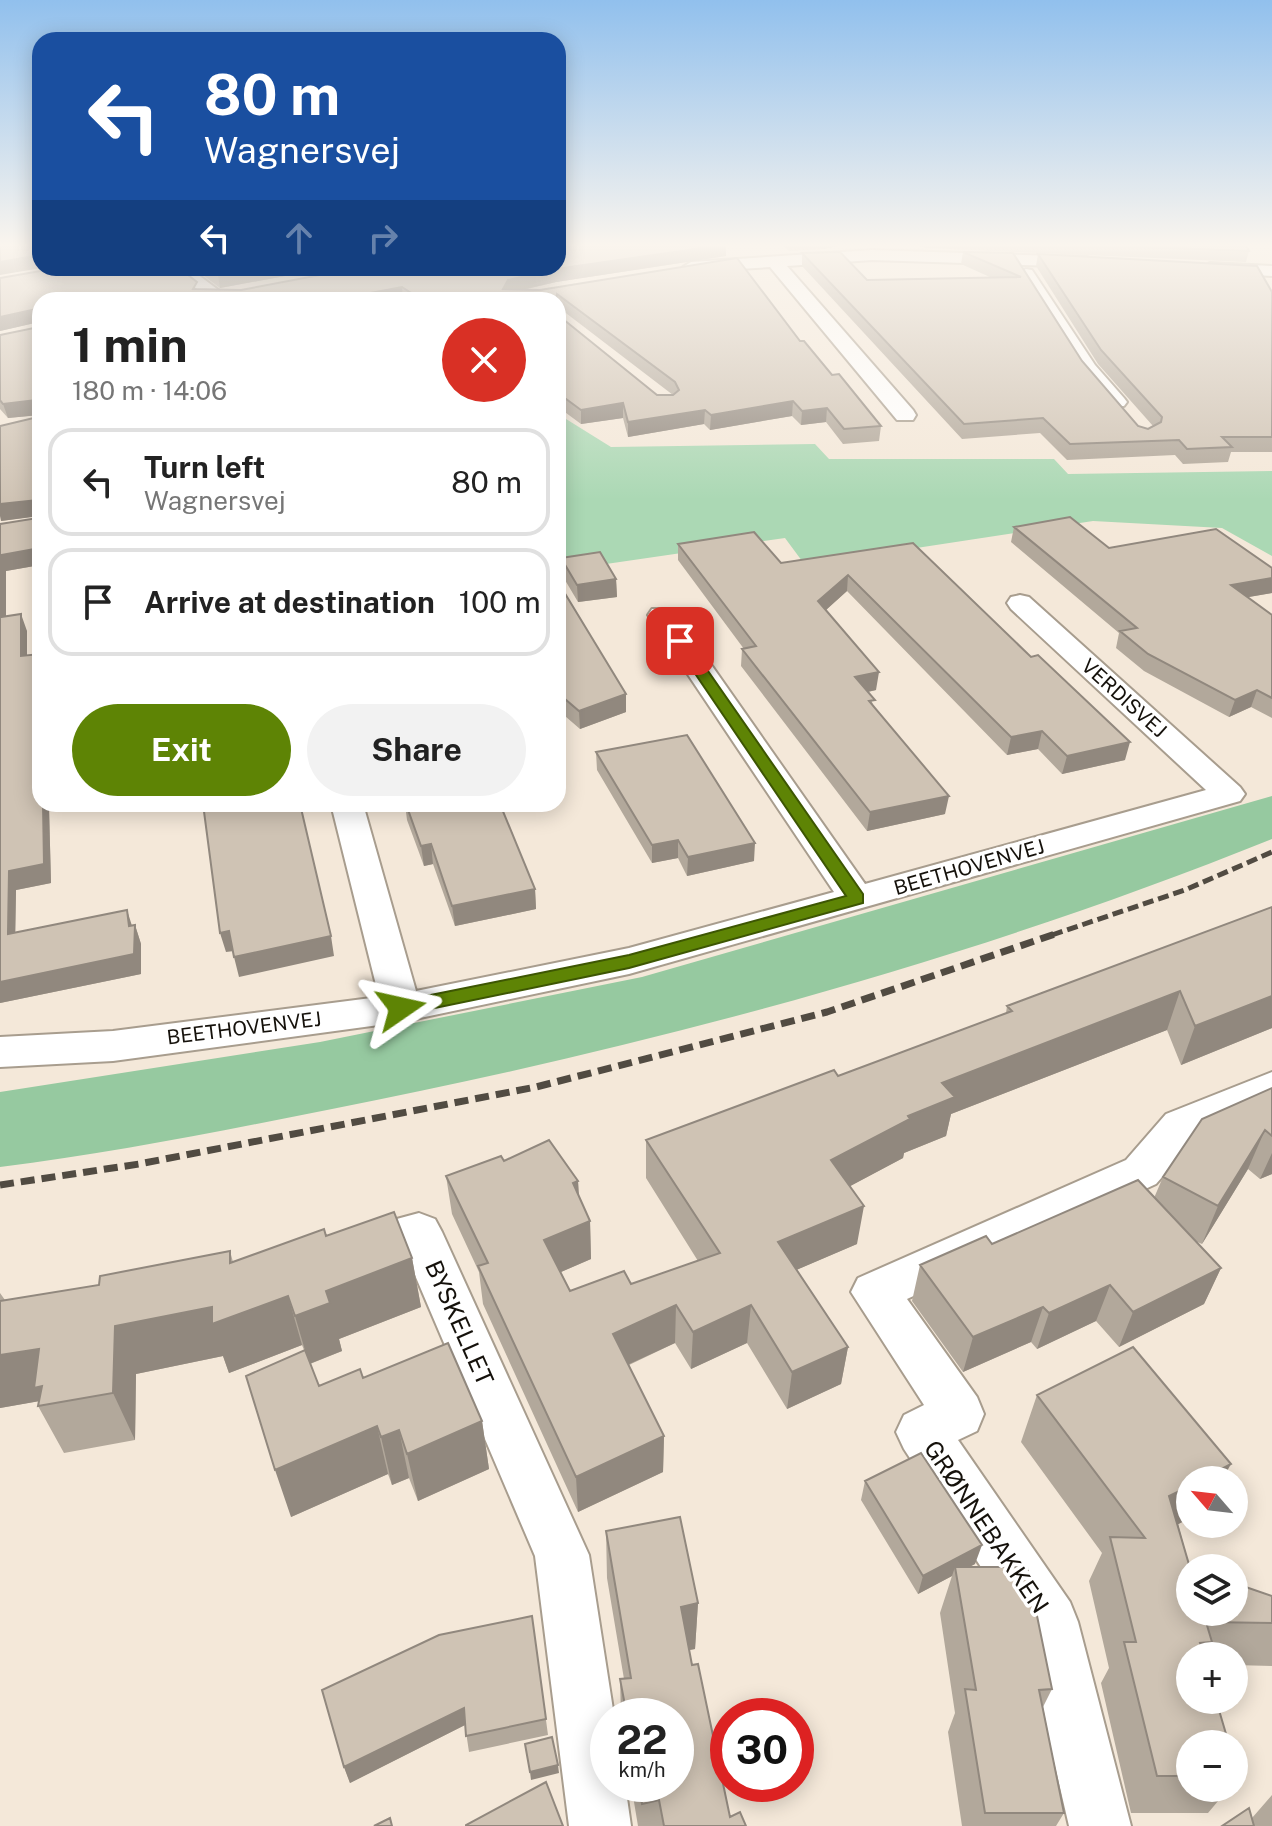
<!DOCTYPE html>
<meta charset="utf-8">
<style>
body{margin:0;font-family:"Public Sans",sans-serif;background:#f2f2f2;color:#222;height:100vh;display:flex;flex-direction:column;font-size:30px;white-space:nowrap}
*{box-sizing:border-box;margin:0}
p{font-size:26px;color:#767676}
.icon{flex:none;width:44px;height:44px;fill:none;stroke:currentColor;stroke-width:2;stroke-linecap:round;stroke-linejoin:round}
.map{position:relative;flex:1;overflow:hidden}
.details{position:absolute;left:32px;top:292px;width:534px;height:520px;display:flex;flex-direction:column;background:#fff;border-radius:24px;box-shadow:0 4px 20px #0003}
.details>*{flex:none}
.banner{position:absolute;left:32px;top:32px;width:534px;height:244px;border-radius:24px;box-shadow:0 4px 20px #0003;background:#1a4fa0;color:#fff;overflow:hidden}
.needle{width:52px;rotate:298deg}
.fabs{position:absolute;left:1176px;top:1466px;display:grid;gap:16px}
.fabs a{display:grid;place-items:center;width:72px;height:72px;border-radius:50%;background:#fff;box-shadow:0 4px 20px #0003;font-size:40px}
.speed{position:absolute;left:590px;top:1698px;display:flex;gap:16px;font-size:40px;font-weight:700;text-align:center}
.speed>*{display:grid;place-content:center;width:104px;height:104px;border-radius:50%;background:#fff;box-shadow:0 4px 20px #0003;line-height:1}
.speed small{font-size:20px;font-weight:400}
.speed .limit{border:12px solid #d22;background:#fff;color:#111}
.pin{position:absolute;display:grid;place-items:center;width:68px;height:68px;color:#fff;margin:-34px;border-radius:16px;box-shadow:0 4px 12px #0006}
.me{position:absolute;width:88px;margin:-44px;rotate:79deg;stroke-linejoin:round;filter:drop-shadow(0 0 6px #0008)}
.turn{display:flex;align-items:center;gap:28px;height:168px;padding:0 40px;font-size:36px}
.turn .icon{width:104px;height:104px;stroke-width:2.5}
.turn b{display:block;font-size:56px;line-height:68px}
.lanes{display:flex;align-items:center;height:76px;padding:0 40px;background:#0003;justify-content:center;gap:40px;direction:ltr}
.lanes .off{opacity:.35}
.round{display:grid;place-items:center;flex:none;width:84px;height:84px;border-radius:42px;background:#f2f2f2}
.headline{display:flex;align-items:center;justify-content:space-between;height:136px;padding:0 40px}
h1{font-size:48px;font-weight:700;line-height:60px}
.cta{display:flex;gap:16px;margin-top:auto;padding:16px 40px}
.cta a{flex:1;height:92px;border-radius:48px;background:#5e8405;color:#fff;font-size:32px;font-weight:700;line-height:92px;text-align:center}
.cta a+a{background:#f2f2f2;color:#222}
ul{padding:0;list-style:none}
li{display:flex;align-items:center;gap:24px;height:108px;margin:0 16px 12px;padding:0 24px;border:4px solid #e0e0e0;border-radius:24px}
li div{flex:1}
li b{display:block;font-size:30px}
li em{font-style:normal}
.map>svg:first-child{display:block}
.green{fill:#abd8b4}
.forest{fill:#96c9a0}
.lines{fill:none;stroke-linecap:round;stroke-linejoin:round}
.street-casing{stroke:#a89d8e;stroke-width:4}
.street{fill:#fff;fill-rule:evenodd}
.rail-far1{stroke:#514b42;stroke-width:5;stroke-dasharray:11 5;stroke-linecap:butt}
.rail{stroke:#514b42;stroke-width:7;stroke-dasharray:14 7;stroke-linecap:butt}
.wall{fill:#b2a89b}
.shaded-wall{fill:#91887e}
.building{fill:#cfc3b4;stroke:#91887e;stroke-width:2}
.route{fill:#5e8405;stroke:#3d5603;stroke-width:2}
.labels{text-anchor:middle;stroke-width:7;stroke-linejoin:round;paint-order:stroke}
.street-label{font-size:20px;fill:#15110b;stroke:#fff}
.near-street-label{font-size:24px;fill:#15110b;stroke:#fff}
</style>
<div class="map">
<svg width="1272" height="1826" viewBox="0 0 1272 1826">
<rect width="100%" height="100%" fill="#f4e8d9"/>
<!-- green -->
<path class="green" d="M558 414 611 447 815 444 829 459H1054L1068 474 1272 471V556L1222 528 1093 521 805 565 785 538 558 571Z"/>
<!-- forest -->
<path class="forest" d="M1272 796V839C969 961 652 1046 332 1109 222 1131 112 1153 0 1167V1092L320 1042 642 977Z"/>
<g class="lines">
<defs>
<path id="street" d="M872 250 1087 257 1095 262 1087 267 872 260 787 266 913 410 916 415 913 420H897L770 267 691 272 683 267 691 262Z
M1210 263 1272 266V276L1204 272 1202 268Z
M170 268H189L229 298 211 300Z
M1026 269 1032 270 1095 365 1124 398 1127 402 1124 406H1110L1081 373 1017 274Z
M1020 595 1029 597 1240 787 1245 794 1240 801 629 974 401 1022 113 1061 0 1067V1037L113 1031 379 997 331 804H363L416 991 629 948 834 892 648 615 652 609H672L865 884 1206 790 1011 609 1007 603 1011 597Z
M1272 1072V1104L1196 1138 1156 1184 907 1299 977 1397 984 1414 977 1431 958 1440 1070 1602 1078 1622 1131 1826H1069L1024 1633 904 1449 896 1432 904 1415 924 1405 851 1292 858 1278 1126 1160 1166 1114Z
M419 1213 435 1219 442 1232 589 1555 614 1716H608V1784H625L631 1826H569L535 1556 406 1254 357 1267 341 1262 334 1248 341 1234Z"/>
</defs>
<!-- street casing -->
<use href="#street" class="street-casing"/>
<!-- street -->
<use href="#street" class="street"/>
<!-- rail-far1 -->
<path class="rail-far1" d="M1052 935 1185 890 1272 852"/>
<!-- rail -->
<path class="rail" d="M0 1185 139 1164 536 1087 827 1012 1058 933"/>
</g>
<!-- wall -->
<path class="wall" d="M783 245H841L824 249 789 251Z
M917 245H1246L1249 251 1246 262 925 248Z
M963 252 1013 253 1082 361 1138 426 1148 429 1153 426 1098 364 1036 266 1038 254 1272 292V452H1231L1228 462 1183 464 1175 455 1067 460 1040 433 962 439 802 266V253L867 280 992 278 961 264Z
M726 256 556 282 523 290H540L800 341 881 426 879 441 843 444 826 422 801 425 792 416 710 430 704 424 628 437 623 418 581 424 558 407V315L657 395H673L558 307V300H40V565L6 571V616L27 631V656L40 804H71L49 808 51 883 16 890 15 932 135 925 141 944V974L0 1003V524L38 518 37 516 1 521 38 415 8 418 0 409V335L39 327V322L0 331V278L199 289 241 290Z
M194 268H328L220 288Z
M1014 527 1109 548 1272 593 1248 597 1272 615V718L1251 707 1229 717 1144 671 1116 648 1119 633 1011 542Z
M913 543 1125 760 1062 774 1038 749 1007 755 847 591 826 610 876 690 868 692 874 707 945 814 867 831 741 666 742 649H744L678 560V544L781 563Z
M561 558 616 579 617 597 578 602 562 575Z
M558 582 626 712 580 729 558 710Z
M596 752 754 861 687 876 678 858 652 863 597 770Z
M405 804H500L535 889 536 909 455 926 433 864 424 866 407 820Z
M1272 907V1028L1181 1065 1167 1030 951 1114 946 1136 904 1153 903 1158 850 1186 857 1244 796 1270 848 1347 841 1384 787 1409 747 1343 691 1369 675 1343 629 1365 664 1436 663 1472 578 1512 483 1304 479 1272 452 1214 446 1176 504 1161 578 1181 579 1197 590 1221 591 1259 561 1272 570 1291 631 1284 698 1261 646 1178V1140L838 1076 1006 1013 1007 1006Z
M1272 1088V1174L1260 1179 1248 1169 1202 1244 1195 1241 1221 1268 1204 1304 1119 1347 1096 1321 1037 1349 1031 1342 963 1372 912 1301 920 1265 1154 1198 1163 1177Z
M326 1236 412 1258 421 1307 339 1339 342 1351 310 1364 319 1386 363 1378 482 1421 489 1469 418 1501 409 1478 392 1485 388 1474 291 1517 304 1350 302 1345 229 1373 223 1356 136 1374 135 1440 64 1453 38 1406 39 1401 0 1408V1293L5 1300 99 1285 230 1251 233 1262Z
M1037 1395 1190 1480V1518L1178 1524 1190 1568 1272 1596V1666L1234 1665V1656H1190V1788H1229L1208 1813H1131L1101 1683 1109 1668 1089 1581 1102 1553 1021 1442Z
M865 1481 975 1564 969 1567 1052 1689 1043 1707 1064 1813 1056 1826H962L948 1732 955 1713 940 1613 952 1576 918 1594 861 1500Z
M606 1531 698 1603 695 1649 689 1650 692 1665 730 1817 746 1826H638L631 1784H676V1716H621L620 1679H624L607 1578Z
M532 1616 548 1735 469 1752 465 1725 350 1783 344 1767Z
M1272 1795V1826H1222L1252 1818Z"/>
<!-- shaded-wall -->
<path class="shaded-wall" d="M726 245V256L556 282 508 293 503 289 508 280 556 269Z
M824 245H841L824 249Z
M40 255 41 268 0 275V262Z
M257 268H328L220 288 218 275Z
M402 287 403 300H333Z
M36 309 39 322 0 331V317Z
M36 400 40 415 8 418 3 404Z
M793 401 792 416 710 430 711 415Z
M623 403V418L581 424V410Z
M827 408 826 422 801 425 802 411Z
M705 410 704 424 628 437V422Z
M37 500 40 516 1 521 0 516V504Z
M40 548V565L6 571V634L1 617V555Z
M848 575 847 591 817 618 818 601Z
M1272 578V593L1226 601 1231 585Z
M616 579 617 597 578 602 577 585Z
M21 614 27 631V674L21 656Z
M879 672 876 690 853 695 855 677Z
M1257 690 1251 707 1229 717 1235 700Z
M626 694V712L580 729 579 711Z
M1042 731 1038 749 1007 755 1011 737Z
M1130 742 1125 760 1062 774 1067 756Z
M949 796 945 814 867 831 870 812Z
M43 804H71L49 808 51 883 16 890 15 953 8 934 9 871Z
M678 840V858L652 863V845Z
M755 843 754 861 687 876 688 857Z
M431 844 433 864 424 866 421 846Z
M535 889 536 909 455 926 452 906Z
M127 910 133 929 135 925 141 944V974L0 1003V982L129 926Z
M229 931 234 951 226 952 220 933Z
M331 936 334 956 239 977 234 957Z
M1180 991 1167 1030 951 1114 946 1136 904 1153 903 1158 826 1199 831 1160 908 1116 942 1083Z
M1272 996V1028L1181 1065 1195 1026Z
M1265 1130 1248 1169 1202 1244 1218 1206Z
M1272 1153V1174L1260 1179Z
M578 1181 580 1219 573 1183Z
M864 1206 857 1244 773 1280 778 1242Z
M590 1221 591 1259 547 1278 544 1240Z
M412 1258 421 1307 339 1339 342 1351 309 1364 295 1316 326 1291Z
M1221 1268 1204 1304 1119 1347 1133 1312Z
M1110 1285 1096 1321 1037 1349 1049 1313Z
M288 1296 302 1345 229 1373 223 1356 136 1374 135 1440 113 1393 115 1326 212 1307Z
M676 1305 675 1343 614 1371 613 1334Z
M751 1305 747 1343 691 1369 693 1332Z
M1043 1307 1031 1342 963 1372 973 1337Z
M848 1347 841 1384 787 1409 792 1372Z
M39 1349 63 1397 0 1408V1355Z
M482 1421 489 1469 418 1501 407 1454Z
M377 1426 388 1474 291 1517 275 1470Z
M399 1430 409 1478 392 1485 381 1437Z
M664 1436 663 1472 578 1512 576 1477Z
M1231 1464 1222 1480H1201Z
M1190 1486V1518L1146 1541 1169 1496Z
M982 1545 975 1564 956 1574 955 1567 952 1576 918 1594 923 1576Z
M698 1603 695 1649 678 1652 681 1607Z
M464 1708 467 1724 350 1783 344 1767Z
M558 1765 559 1773 531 1780 530 1772Z"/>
<!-- building -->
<path class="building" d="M0 245H40V255L0 262Z
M558 245H723L556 269 508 280 503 289 540 290 737 258 800 341H804L832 375 839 374 881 426 844 429 827 408 802 411 793 401 711 415 705 410 628 422 623 403 581 410 558 393V315L657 395H673L679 390 675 382 557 294 556 300H422L402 287 333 300H40V548L1 555V617L21 614V656L40 654V804H43L44 864 9 871 8 934 127 910 129 926 135 925 134 954 0 982V524L38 518 37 500 0 504V426L38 417 39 403 36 400 3 404 0 400V335L39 327V312L36 309 0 317V278L58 268H179L197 282 193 289 241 290 357 268H558Z
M1090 245H1246L1249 251Z
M840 252 867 280 1021 277 963 252 1013 253 1082 361 1138 426 1148 429 1161 422 1162 417 1101 350 1038 254 1257 266 1272 292V437H1222L1232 447 1187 449 1179 440 1070 444 1043 418 964 424 802 253Z
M208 268H257L218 275Z
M1070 517 1109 548 1216 529 1272 568V578L1231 585 1272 615V698L1257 690 1235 700 1148 654 1120 631 1137 628 1014 527Z
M754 532 781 563 913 543 1031 657 1038 655 1130 742 1067 756 1042 731 1011 737 848 575 818 601 879 672 855 677 875 700 869 701 949 796 870 812 742 649 756 646 678 544Z
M600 552 616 579 577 585 561 558Z
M558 582 626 694 579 711 558 693Z
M687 735 755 843 688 857 678 840 652 845 596 752Z
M203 804H300L331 936 234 957 229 931 220 933Z
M406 804H500L535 889 452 906 431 844 421 846Z
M1272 907V996L1195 1026 1180 991 942 1083 955 1097 908 1116 910 1119 831 1160 864 1206 778 1242 848 1347 792 1372 751 1305 693 1332 676 1305 613 1334 664 1436 576 1477 478 1266 488 1263 446 1176 501 1156 504 1161 549 1140 578 1181 573 1183 590 1221 544 1240 570 1291 624 1271 631 1284 720 1253 646 1140 834 1070 838 1076 1012 1011 1007 1006Z
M1272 1088V1136L1265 1130 1218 1206 1163 1177 1202 1119Z
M1138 1180 1221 1268 1133 1312 1110 1285 1049 1313 1043 1307 973 1337 920 1265 986 1236 992 1244Z
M394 1212 412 1258 326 1291 330 1303 295 1316 288 1296 212 1324V1307L115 1326 113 1393 38 1406 42 1386 34 1388 39 1349 0 1355V1301L99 1285 100 1276 230 1251V1263L324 1229 326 1236Z
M448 1343 482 1421 407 1454 399 1430 381 1437 377 1426 275 1470 246 1376 305 1350 319 1386 360 1369 363 1378Z
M1133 1347 1231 1464 1201 1480H1190V1486L1169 1496 1190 1568V1612H1234V1583L1272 1596V1623L1206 1622 1212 1642 1200 1643 1204 1656H1190V1700H1216L1229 1744H1190V1776H1157L1124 1642H1136L1110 1537 1145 1538 1037 1395Z
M921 1453 982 1545 923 1576 865 1481Z
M680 1517 698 1603 681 1607 692 1665 698 1664 730 1817 740 1812 746 1826H664L659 1800 642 1804 638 1784H676V1716H627L620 1679 631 1678 606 1531Z
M955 1567H1027L1052 1689 1039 1690 1064 1813H985L965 1689 976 1690Z
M532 1616 546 1719 466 1736 464 1708 344 1767 322 1690 439 1635Z
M552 1737 558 1765 530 1772 525 1744Z
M1234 1762 1238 1776H1234Z
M546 1782 563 1826H466V1825Z
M1249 1808 1254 1826H1222Z
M390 1818 392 1826H374Z"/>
<!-- sky -->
<linearGradient id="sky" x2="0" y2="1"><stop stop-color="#91c0ed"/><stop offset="0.49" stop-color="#faf5ee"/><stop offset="1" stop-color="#faf5ee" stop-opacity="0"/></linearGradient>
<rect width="1272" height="500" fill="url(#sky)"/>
<!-- route -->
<path class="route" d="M675 638H685L863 894V903L629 968 401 1015 394 1013 391 1008 401 1001 629 955 846 896 673 641Z"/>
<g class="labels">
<!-- street labels -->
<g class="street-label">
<text transform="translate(1124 698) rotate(42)" y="7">VERDISVEJ</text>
<text transform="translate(969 867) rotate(-16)" y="7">BEETHOVENVEJ</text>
<text transform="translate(244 1028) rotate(-7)" y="7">BEETHOVENVEJ</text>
</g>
<!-- near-street labels -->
<g class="near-street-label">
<text transform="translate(459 1323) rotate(66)" y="8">BYSKELLET</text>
<text transform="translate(986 1527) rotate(56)" y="8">GRØNNEBAKKEN</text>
</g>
</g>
</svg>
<div class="fabs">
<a><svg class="needle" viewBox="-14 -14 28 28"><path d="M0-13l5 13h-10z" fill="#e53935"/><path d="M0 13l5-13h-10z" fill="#767676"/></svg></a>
<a><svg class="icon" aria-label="layers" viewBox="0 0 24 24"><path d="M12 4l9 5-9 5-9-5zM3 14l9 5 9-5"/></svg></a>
<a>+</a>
<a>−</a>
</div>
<div class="speed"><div>22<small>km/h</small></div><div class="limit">30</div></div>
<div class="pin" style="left:680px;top:641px;background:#d93025"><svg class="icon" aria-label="arrive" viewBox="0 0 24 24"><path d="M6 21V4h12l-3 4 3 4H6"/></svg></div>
<svg class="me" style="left:401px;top:1008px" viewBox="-20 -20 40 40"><path d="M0-17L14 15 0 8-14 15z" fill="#5e8405" stroke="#fff" stroke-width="4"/></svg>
<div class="banner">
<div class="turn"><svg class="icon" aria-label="left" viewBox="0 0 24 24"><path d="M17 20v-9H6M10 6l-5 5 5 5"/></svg><div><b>80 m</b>Wagnersvej</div></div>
<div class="lanes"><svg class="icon" aria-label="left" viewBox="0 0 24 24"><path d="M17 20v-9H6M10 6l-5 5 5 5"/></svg><svg class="icon off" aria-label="ahead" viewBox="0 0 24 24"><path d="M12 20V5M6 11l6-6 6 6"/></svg><svg class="icon off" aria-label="right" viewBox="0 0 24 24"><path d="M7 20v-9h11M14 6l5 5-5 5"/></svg></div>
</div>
<section class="details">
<div class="headline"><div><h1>1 min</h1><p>180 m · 14:06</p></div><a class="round" style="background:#d93025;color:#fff"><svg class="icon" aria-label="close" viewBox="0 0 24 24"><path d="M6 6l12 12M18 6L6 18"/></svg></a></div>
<ul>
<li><svg class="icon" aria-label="left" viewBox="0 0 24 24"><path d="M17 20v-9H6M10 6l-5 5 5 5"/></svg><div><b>Turn left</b><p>Wagnersvej</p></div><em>80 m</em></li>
<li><svg class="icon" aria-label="arrive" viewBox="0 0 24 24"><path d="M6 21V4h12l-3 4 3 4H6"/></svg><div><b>Arrive at destination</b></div><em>100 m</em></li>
</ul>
<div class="cta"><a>Exit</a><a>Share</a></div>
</section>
</div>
